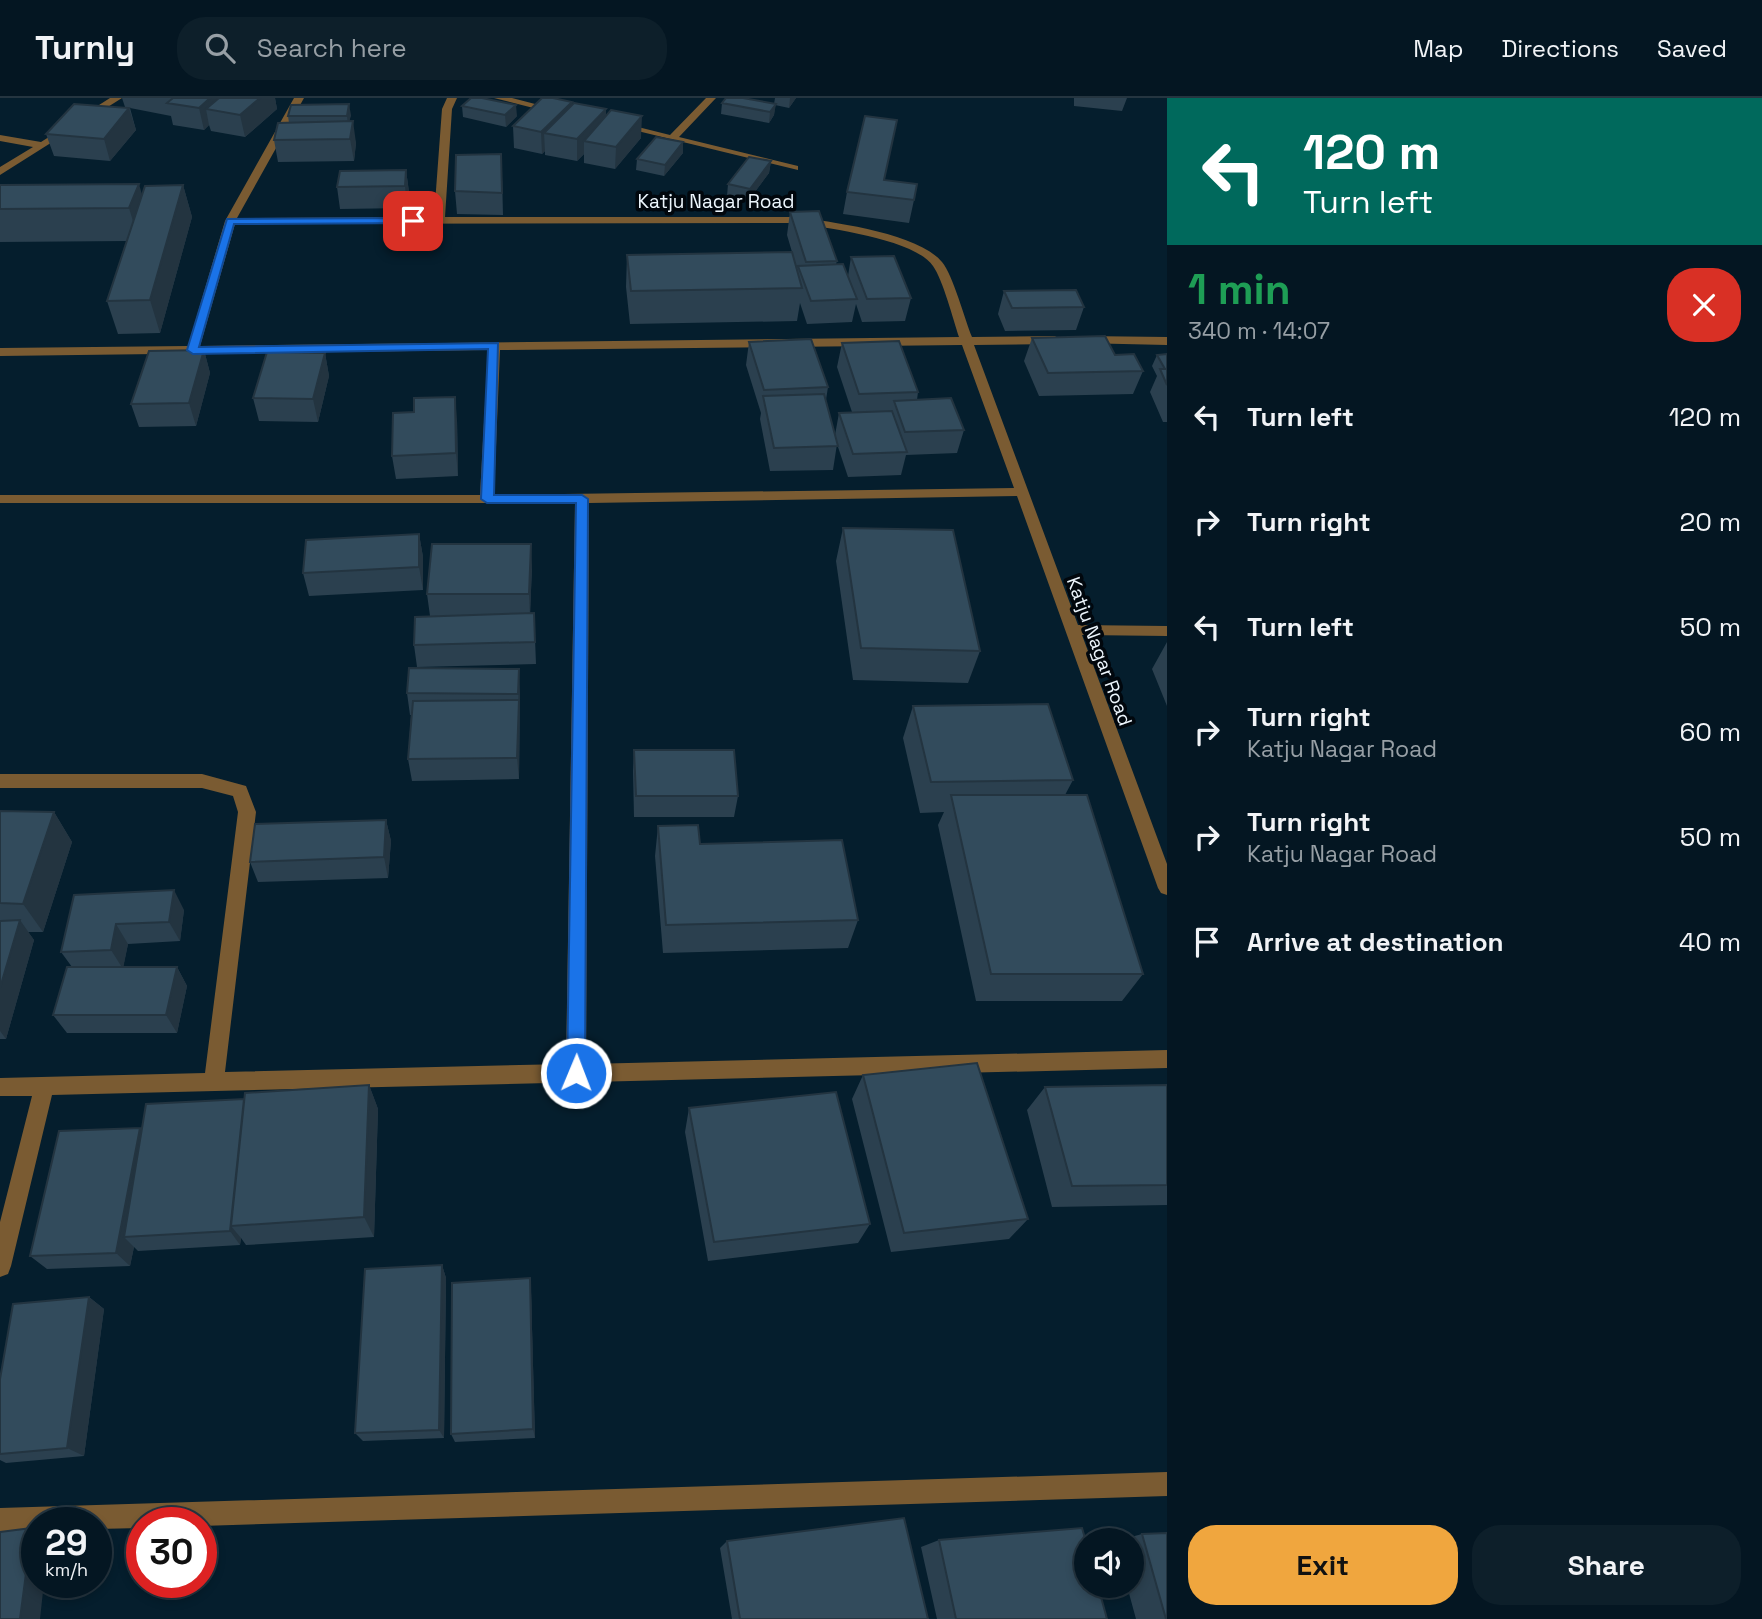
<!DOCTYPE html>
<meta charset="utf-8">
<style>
body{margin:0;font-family:"Space Grotesk",sans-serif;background:#0d1f2a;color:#f1f3f6;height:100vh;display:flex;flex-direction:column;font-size:26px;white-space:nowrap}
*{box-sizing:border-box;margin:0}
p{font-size:23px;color:#979fa5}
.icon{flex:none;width:38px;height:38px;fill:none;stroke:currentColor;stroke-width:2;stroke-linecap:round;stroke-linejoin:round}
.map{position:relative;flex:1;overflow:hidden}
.side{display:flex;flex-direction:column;background:#041622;width:595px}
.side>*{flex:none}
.top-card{background:#00695c;color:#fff;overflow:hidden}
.buttons{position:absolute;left:1074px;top:1430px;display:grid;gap:14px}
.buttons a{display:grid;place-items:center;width:70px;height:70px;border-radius:50%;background:#041622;box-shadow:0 4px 10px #0003,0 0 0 2px #253540;font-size:35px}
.speed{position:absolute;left:21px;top:1409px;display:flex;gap:14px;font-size:35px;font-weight:700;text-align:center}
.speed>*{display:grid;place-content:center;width:91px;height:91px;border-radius:50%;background:#041622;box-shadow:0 4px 10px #0003,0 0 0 2px #253540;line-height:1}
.speed small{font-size:18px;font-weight:400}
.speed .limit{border:10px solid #d22;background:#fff;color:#111}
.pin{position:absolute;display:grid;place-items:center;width:60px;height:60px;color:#fff;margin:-30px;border-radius:14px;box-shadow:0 4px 10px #0006}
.me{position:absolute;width:77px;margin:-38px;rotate:1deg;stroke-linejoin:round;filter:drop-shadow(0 0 5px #0008)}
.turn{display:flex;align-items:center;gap:24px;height:147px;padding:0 21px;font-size:32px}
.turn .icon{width:91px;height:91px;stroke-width:2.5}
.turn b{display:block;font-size:49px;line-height:60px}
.round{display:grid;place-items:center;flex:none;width:74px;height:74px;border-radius:28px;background:#0d1f2a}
.summary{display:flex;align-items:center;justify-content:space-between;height:119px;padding:0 21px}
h1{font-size:42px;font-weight:700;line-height:52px;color:#1e9e55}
.primary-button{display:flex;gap:14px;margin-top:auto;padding:14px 21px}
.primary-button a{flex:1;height:80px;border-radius:28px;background:#f0a63e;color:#111;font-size:28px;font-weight:700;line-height:80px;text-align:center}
.primary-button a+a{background:#0d1f2a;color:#f1f3f6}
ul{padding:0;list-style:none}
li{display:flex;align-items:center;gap:21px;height:105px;padding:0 21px}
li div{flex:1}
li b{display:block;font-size:26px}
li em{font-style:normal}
header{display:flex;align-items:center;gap:42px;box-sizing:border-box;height:98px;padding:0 35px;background:#041622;border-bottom:2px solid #253540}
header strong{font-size:33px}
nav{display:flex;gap:38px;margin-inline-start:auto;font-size:24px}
.search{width:490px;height:63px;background:#0d1f2a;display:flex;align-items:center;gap:18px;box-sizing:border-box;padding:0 24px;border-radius:28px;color:#979fa5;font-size:26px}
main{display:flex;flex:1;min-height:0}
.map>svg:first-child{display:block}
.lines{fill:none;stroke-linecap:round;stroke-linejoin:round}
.minor{fill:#7a5b32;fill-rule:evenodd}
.wall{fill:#2b404f}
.shaded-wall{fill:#233440}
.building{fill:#324b5c;stroke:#233440;stroke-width:2}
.route{fill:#1a73e8;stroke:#114b97;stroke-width:2}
.labels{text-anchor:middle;stroke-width:7;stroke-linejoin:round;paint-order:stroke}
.far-street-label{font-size:19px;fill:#edf6fd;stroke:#01070d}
</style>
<header>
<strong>Turnly</strong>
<div class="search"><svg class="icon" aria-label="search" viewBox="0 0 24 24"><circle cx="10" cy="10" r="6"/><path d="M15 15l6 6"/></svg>Search here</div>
<nav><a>Map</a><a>Directions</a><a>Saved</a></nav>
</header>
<main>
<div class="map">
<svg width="1167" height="1521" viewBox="0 0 1167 1521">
<rect width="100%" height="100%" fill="#051e2d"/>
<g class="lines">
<!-- minor -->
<path class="minor" d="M110 0H122L0 77V69L33 49 0 43V37L41 44Z
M294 0H304L237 120 434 119 442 11 447 0H457L452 11 445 119H795C833 124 918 135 942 164 953 177 965 222 972 239L1055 238 1061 242 1055 246 974 247 1078 527 1167 528V538L1082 537 1167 766V797L1161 795 1158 790 1017 398 589 405 586 966 1167 952V970L52 997 11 1168 8 1176 0 1179V1124L32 998H0V980L205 975 238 714 233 698 202 690H0V676H202L246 688 256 714 225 974 566 966 575 405H0V397H480L488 252 0 258V250L188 248 225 123ZM795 125C827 130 915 141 933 168 943 182 953 221 959 239L200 248 235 126ZM962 247 1014 390 494 397 500 252Z
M494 0H512L562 13 557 16Z
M706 0H716L679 39 798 68V72L613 27 618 24 670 37Z
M1083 238 1167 239V247L1079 245 1077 242Z
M1167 1374V1398L201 1428V1424H142V1430L96 1431V1424H37V1433L0 1434V1410Z"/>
</g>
<!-- wall -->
<path class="wall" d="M122 0H275L277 11 245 39 211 33 209 27 204 32 173 27 171 18 130 10 136 32 110 63 54 58 46 36 125 9Z
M775 0H796L789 10 775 7 774 17 769 25 721 16 722 5 774 6Z
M1074 0H1127L1122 13 1074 8Z
M572 7 606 11V18L641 40 615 71 584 65V56L577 63 545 57V53L542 56 514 50 513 28Z
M462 8 517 18 506 29 463 19Z
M351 17 349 23 356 45 354 63 278 64 274 42 289 25 288 18Z
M683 44V55L664 78 636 72 637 61Z
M771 63 769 75 748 103 727 98 728 86Z
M406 72 409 94 407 110 340 111 337 89Z
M502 78 503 117 457 116 455 93Z
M884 82 914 102 909 125 843 116 847 94Z
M0 87 142 97 183 87 192 119 160 235 118 236 107 203 127 143 0 144Z
M790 114 837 163 836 166 848 178 851 159 911 200 905 223 862 224 856 206 852 224 807 226 800 205 797 223 630 226 626 189 627 157 792 154 787 137Z
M1004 193 1084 209 1076 232 1005 233 998 216Z
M1032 240 1115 257 1143 273 1133 296 1039 298 1024 263Z
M749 244 828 289 826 302 835 337 839 315 852 314 837 269 842 245 918 294 917 302 964 332 957 355 906 357 901 377 848 379 837 346 833 372 770 373 760 321 761 315 746 267Z
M204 252 210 275 196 328 139 329 131 306Z
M325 255 329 278 318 324 259 323 253 300Z
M1167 256V324H1163L1150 294 1157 278 1152 268 1157 257Z
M457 322 458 378 396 381 392 358Z
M843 430 980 553 968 585 853 582 836 463Z
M419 436 423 459V492L309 498 303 475Z
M532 468 530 516 534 515 536 566 417 569 414 547 430 518 427 496Z
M1167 544V608L1152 571Z
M520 593 519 681 412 683 408 661 411 617H410L407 595Z
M913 608 1073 682 1065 697 1143 876 1122 903H976L938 727 944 714 920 715 903 640Z
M634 652 738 698 734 719H634L633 673Z
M0 713 54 714 72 744 43 834H28L34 842 6 941H0Z
M386 722 391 743 388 780 258 784 250 764Z
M658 728 700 746 858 822 848 850 663 855 655 758Z
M74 797 184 812 180 843 128 846 123 869H177L187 888 177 935H67L53 917 72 869 61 854Z
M863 977 1028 1121 1009 1141 891 1154 852 1001Z
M369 987 378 1011 374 1139 246 1147 241 1140 240 1147 138 1153 134 1149 130 1168 47 1171 30 1158 140 1030 142 1032 244 1001Z
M1167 987V1107L1052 1109 1027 1012 1045 989Z
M689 1010 870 1126 858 1145 708 1163 685 1034Z
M442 1167 446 1180 444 1340 363 1343 355 1335Z
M531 1193 535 1340 455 1344 451 1336Z
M89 1199 104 1211 84 1358 6 1365 0 1362V1281Z
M1142 1436 1167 1521H1136L1127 1488H1132V1442H1120Z
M939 1442 1107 1521H937L921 1449Z
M727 1443 928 1521H732L720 1450Z"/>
<!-- shaded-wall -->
<path class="shaded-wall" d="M210 0H233L206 11 209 27 204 32 199 10Z
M260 0H275L277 11 245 39 240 17Z
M790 0H796L789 10Z
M572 4V26L544 35 545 53 542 56 541 34Z
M349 6 351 17 348 29 347 18Z
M776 6 774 17 769 25 770 14Z
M516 7 517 18 506 29 505 17Z
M129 10 136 32 110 63 104 41Z
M606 11V33L584 43V56L577 63V41Z
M642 18 641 40 615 71 616 49Z
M353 23 356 45 354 63 350 41Z
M683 44V55L664 78 665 67Z
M771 63 769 75 748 103 750 91Z
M406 72 409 94 407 110 405 88Z
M139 86 148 118 139 143 129 110Z
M183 87 192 119 160 235 150 202Z
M204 252 210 275 196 328 189 305Z
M325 255 329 278 318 324 313 301Z
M455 299 457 322 458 378 456 355Z
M419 436 423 459V492L419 469Z
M531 446 532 468 530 519 529 496Z
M519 571 520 593 519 681 517 660Z
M54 714 72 744 43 834 23 806Z
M386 722 391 743 388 780 384 759Z
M174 792 184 812 180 843 169 824Z
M20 822 34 842 6 941 0 933V890Z
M116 826 128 846 123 871 111 852Z
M177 869 187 888 177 935 166 917Z
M369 987 378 1011 374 1139 364 1119Z
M245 1001 231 1128 241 1140 240 1147 230 1133Z
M140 1030 153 1045 124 1139 134 1149 130 1168 116 1155Z
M442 1167 446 1180 444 1340 439 1332Z
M530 1180 531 1193 535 1340 533 1331Z
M89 1199 104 1211 84 1358 67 1350Z
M32 1430 37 1432V1484H44L40 1521H20Z"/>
<!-- building -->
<path class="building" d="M173 0H210L199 10 167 5Z
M219 0H260L240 17 206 11Z
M471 0H482L516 7 505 17 462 8Z
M542 0H553L572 4 541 34 513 28Z
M726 0H743L776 6 770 14 722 5Z
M574 5 606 11 577 41 544 35Z
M74 6 129 10 104 41 46 36Z
M349 6 347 18H288L291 7Z
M611 12 642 18 616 49 584 43Z
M865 18 897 22 884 82 917 86 914 102 847 94Z
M353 23 350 41 274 42 278 25Z
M656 39 683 44 665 67 637 61Z
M501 56 502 95 455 93 456 57Z
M749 59 771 63 750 91 728 86Z
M406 72 405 88 337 89 340 73Z
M139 86 129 110 0 111V87Z
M183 87 150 202 107 203 145 88Z
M819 113 837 163 806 164 790 114Z
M792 154 802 190 631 193 627 157Z
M894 158 911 200 867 201 851 159Z
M843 166 857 201 811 203 798 168Z
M1076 192 1084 209 1012 210 1004 193Z
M1105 238 1115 257 1134 256 1143 273 1048 275 1032 240Z
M811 241 828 289 764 292 749 244Z
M899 243 918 294 859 296 842 245Z
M204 252 189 305 131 306 149 253Z
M267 254 325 255 313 301 253 300Z
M1167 256V271H1165L1157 257Z
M1160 271H1167V287Z
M824 296 838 348 774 350 763 298Z
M455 299 456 355 392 358 393 315 414 314V300Z
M951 300 964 332 905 334 894 303Z
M892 313 907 354 853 356 839 315Z
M843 430 953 432 980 553 861 550Z
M419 436V469L303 475 306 442Z
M432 446H531L529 496H427Z
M534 515 535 544 414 547 415 519Z
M409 570 519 571 518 596 407 595Z
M519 602 517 660 408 661 413 603Z
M1048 606 1073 682 931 684 913 608Z
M634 652H734L738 698H636Z
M951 697H1087L1143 876H991Z
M0 713 54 714 23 806 0 805Z
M386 722 384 759 250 764 255 726Z
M698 727 700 746 842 742 858 822 666 827 658 728Z
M174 792 169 824 116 826 111 852 61 854 74 797Z
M20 822 0 890V823Z
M67 869H177L166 917H53Z
M977 965 1028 1121 904 1135 863 977Z
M369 987 364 1119 231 1128 245 995Z
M1167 987V1087L1072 1088 1045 989Z
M836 994 870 1126 714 1144 689 1010Z
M244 1001 230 1133 124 1139 146 1006Z
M140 1030 116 1155 30 1158 59 1033Z
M442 1167 439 1332 355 1335 365 1171Z
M530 1180 533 1331 451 1336 452 1185Z
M89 1199 67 1350 0 1356V1281L13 1206Z
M904 1420 928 1521H740L727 1443Z
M32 1430 20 1521H0V1434Z
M1082 1430 1087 1447V1488H1098L1107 1521H956L939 1442Z
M1167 1435V1521H1166L1142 1436Z"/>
<!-- route -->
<path class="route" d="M413 120 418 123 417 125 234 126 199 249 498 245 494 397H582L588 401 585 975 583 981 576 984 570 981 567 975 576 405H487L481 401 488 251 193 256 187 252 227 121Z"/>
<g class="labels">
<!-- far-street labels -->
<g class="far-street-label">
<text x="716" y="110">Katju Nagar Road</text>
<text transform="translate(1100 553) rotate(70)" y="7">Katju Nagar Road</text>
</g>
</g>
</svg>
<div class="buttons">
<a><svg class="icon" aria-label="sound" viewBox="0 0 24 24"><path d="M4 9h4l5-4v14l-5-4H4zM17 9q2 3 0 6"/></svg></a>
</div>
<div class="speed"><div>29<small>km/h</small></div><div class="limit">30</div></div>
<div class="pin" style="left:413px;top:123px;background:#d93025"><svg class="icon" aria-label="arrive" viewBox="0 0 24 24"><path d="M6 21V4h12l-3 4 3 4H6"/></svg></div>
<svg class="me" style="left:576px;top:975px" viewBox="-20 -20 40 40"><circle r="17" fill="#1a73e8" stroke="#fff" stroke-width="3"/><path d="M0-11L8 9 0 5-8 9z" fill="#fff"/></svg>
</div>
<section class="side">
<div class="top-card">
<div class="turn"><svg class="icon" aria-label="left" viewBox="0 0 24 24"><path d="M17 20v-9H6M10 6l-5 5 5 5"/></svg><div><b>120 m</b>Turn left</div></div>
</div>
<div class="summary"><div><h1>1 min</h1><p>340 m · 14:07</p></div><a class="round" style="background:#d93025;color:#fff"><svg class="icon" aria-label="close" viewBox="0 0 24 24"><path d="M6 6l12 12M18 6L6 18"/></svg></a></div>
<ul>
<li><svg class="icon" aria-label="left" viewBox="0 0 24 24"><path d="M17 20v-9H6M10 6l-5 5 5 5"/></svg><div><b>Turn left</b></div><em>120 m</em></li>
<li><svg class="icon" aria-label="right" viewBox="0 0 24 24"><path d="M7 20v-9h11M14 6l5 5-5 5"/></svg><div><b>Turn right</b></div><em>20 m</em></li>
<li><svg class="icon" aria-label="left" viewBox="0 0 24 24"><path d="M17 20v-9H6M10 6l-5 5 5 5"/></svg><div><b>Turn left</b></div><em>50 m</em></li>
<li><svg class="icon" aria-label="right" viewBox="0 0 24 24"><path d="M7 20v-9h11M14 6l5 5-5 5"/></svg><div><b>Turn right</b><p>Katju Nagar Road</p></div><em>60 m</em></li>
<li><svg class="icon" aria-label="right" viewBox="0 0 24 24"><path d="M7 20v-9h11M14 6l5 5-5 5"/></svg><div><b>Turn right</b><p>Katju Nagar Road</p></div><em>50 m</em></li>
<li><svg class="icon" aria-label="arrive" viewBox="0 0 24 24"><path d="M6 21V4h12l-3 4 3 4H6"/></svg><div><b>Arrive at destination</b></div><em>40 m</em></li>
</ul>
<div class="primary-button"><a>Exit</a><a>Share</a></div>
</section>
</main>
